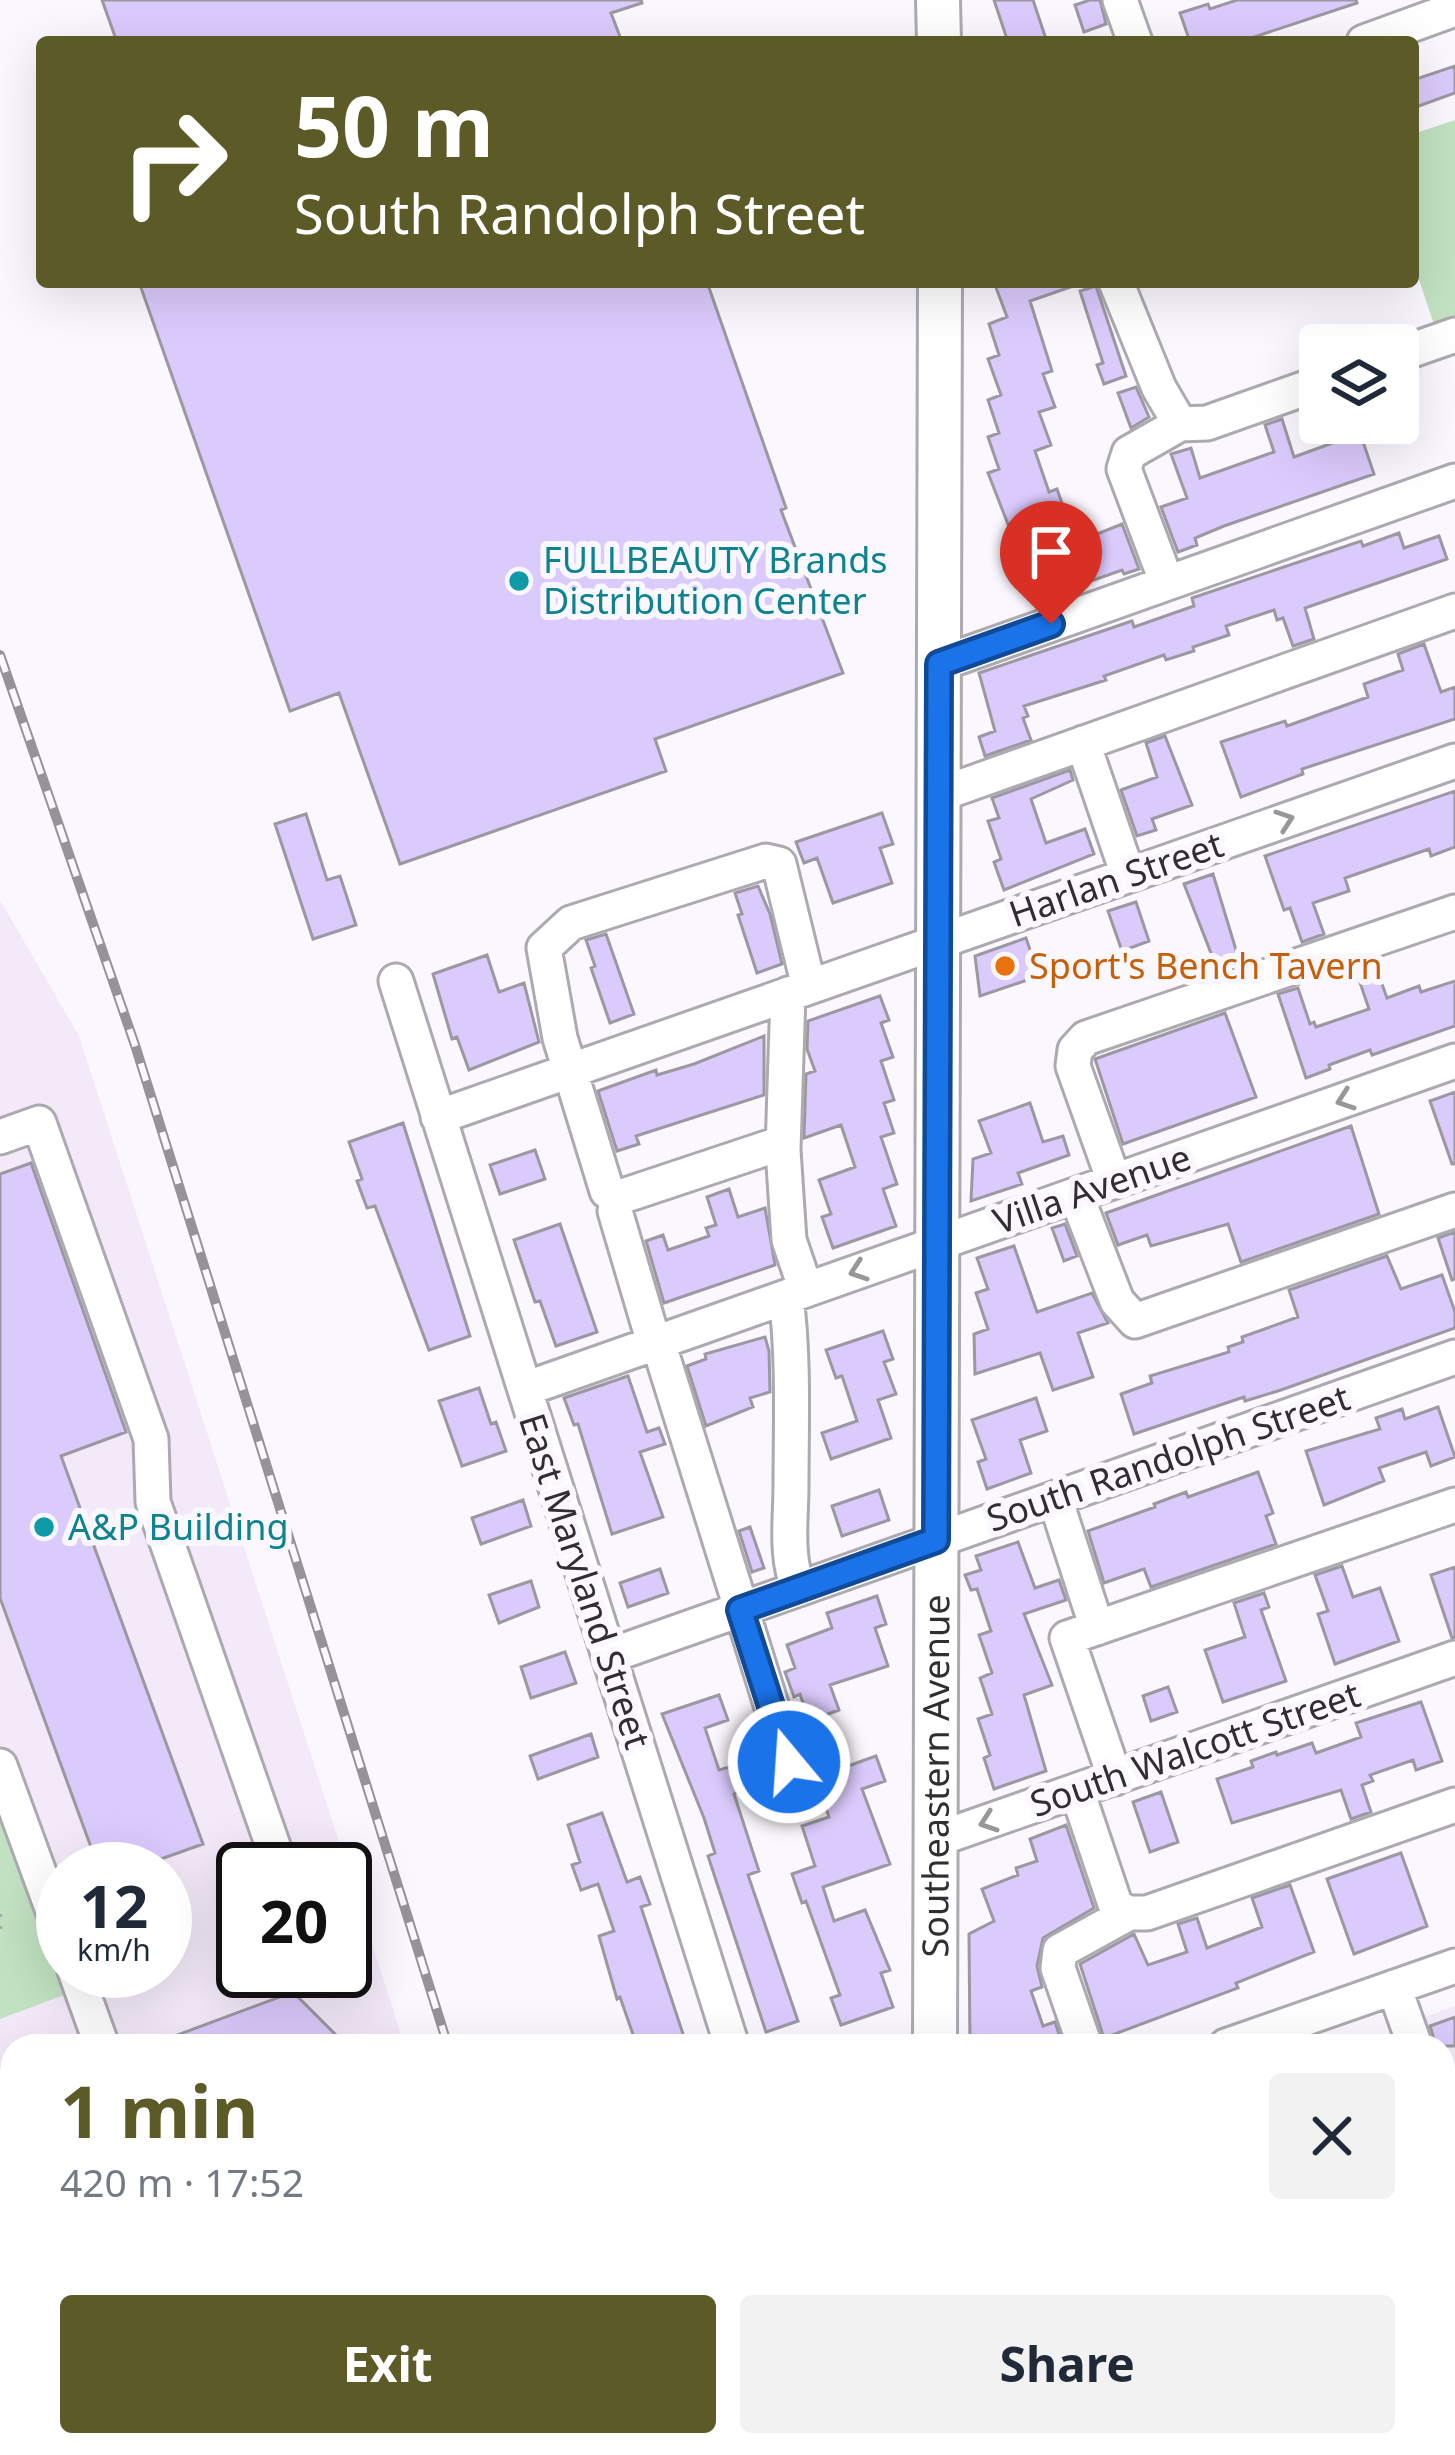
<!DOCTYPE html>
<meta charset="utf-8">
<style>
body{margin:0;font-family:"Noto Sans",sans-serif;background:#f2f2f3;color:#1f2937;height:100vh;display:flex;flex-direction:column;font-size:45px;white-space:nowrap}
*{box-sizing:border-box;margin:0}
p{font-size:39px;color:#747a83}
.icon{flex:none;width:66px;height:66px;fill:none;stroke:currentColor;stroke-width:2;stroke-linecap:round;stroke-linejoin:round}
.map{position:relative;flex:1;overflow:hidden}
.details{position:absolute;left:0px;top:2034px;width:1455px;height:423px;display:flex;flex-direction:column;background:#fff;border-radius:36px 36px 0 0;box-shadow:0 12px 48px #0002}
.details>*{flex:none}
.guide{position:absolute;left:36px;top:36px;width:1383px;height:252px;border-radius:12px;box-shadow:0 12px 48px #0002;background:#5c5b27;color:#fff;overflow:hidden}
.tools{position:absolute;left:1299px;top:324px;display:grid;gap:24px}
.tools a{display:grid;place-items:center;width:120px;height:120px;border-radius:12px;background:#fff;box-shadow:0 12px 48px #0002;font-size:60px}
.speed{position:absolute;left:36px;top:1842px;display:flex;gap:24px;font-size:60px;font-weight:700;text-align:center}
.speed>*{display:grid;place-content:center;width:156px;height:156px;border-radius:50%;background:#fff;box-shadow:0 12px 48px #0002;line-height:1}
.speed small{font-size:30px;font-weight:400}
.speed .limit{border:6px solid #111;border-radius:18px;background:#fff;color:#111}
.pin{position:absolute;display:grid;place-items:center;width:102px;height:102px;color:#fff;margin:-123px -51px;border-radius:50% 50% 50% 0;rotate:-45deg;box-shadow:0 0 12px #0007}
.pin .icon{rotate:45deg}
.me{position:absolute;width:132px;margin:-66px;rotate:342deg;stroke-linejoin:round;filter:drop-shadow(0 0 9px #0008)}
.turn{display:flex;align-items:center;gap:42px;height:252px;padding:0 60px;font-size:54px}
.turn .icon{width:156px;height:156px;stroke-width:2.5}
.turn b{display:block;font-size:84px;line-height:102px}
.round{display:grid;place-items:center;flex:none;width:126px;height:126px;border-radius:12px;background:#f2f2f3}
.headline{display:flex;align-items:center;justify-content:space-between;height:204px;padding:0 60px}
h1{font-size:72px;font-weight:700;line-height:90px;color:#5c5b27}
.action{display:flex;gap:24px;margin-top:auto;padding:24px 60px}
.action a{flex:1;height:138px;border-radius:12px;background:#5c5b27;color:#fff;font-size:48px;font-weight:700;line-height:138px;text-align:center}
.action a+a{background:#f2f2f3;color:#1f2937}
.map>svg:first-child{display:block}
.built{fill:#f3e9f9;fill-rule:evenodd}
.green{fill:#c1e1c1}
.building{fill:#dbcafc;stroke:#9b98a1;stroke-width:3}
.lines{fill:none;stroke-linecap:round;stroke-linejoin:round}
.minor-casing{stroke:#ada9b1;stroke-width:39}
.major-casing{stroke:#ada9b1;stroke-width:48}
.path{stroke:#adaaaf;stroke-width:4.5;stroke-dasharray:3 9;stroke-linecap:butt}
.minor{stroke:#fff;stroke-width:33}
.major{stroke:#fff;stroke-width:42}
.rail-casing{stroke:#969398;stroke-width:10}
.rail{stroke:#fbf7fe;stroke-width:6;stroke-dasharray:18;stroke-linecap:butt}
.oneway{stroke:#989698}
.route-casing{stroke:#114b97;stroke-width:30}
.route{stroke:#1a73e8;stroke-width:21}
.culture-dot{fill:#0f9aa8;stroke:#fbf7fe;stroke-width:4.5}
.food-dot{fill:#e8710a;stroke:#fbf7fe;stroke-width:4.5}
.labels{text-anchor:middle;stroke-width:12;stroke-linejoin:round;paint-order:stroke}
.culture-label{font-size:36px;fill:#0d838f;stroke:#fbf7fe;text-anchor:start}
.street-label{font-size:36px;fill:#302e31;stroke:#fbf7fe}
.food-label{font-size:36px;fill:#c56008;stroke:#fbf7fe;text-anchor:start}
</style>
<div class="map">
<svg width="1455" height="2455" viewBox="0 0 1455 2455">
<rect width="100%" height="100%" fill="#fbf7fe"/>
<!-- built -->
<path class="built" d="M0 900 79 1036 405 2046H12V2442L0 2447V2019L67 1994 0 1816ZM63 1869H165V1971H63ZM243 1869H345V1971H243Z
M1455 2006V2130L1443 2096V2046H1425L1415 2020Z
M968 2445H1109L1080 2455H968Z"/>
<!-- green -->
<path class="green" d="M1455 120V323L1436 330 1413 262V134Z
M0 1816 67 1994 0 2019Z
M12 2054V2147L0 2152V2064L11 2059Z
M12 2380V2445H47L19 2455H0V2384Z
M592 2445H903V2455H595Z"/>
<!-- building -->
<path class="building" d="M102 0H641L642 3 611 13 622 42H117Z
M994 0H1033L1047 42H1008Z
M1090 0H1100L1106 24 1084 32 1075 5Z
M1237 0H1356L1357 3 1239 42H1190L1180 13 1208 4 1210 9Z
M1455 66V93L1413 108V80Z
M139 282H707L786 508 781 510 843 673 655 739 666 771 400 864 339 693 290 711Z
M994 282 1076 285 1030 301 1052 371 1043 374 1055 407 1039 412 1051 445 1035 451 1049 492 1057 489 1067 518 1013 537 988 473 999 469 988 437 999 433 988 400 1001 395 988 359 999 355 989 324 1007 317Z
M1096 286 1126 376 1104 384 1097 365 1103 363 1080 291Z
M1136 387 1149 417 1131 428 1118 393Z
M1282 419 1294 457 1360 433 1374 474 1224 526 1195 538 1197 545 1178 552 1161 507 1187 498 1171 454 1191 448 1200 478 1274 452 1265 425Z
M1122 524 1139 569 1124 574 1122 570 1091 581 1077 542Z
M1399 533 1404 548 1439 536 1447 559 1305 608 1314 639 1293 646 1283 618 1277 620 1274 610 1226 626 1229 635 1193 647 1194 651 1166 660 1164 655 1104 676 1106 680 1024 706 1028 716 1023 718 1031 740 985 756 979 737 995 731 979 673 1132 621 1134 627 1194 606 1192 598 1361 541 1363 546Z
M1424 644 1441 692 1455 687V719L1302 769 1303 774 1241 797 1221 742 1285 721 1287 726 1368 697 1364 684 1403 670 1398 654Z
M1165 736 1192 805 1152 819 1156 830 1137 836 1121 790 1157 777 1146 743Z
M1070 770 1073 780 1031 799 1046 843 1085 829 1094 854 1004 890 994 862 1001 859 988 821 999 818 992 798Z
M1455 791V847L1431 856 1429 849 1345 878 1349 891 1313 903 1324 934 1302 942 1290 908 1284 910 1265 856Z
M882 813 893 844 880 848 892 883 833 903 817 858 804 863 796 842Z
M306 814 327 880 340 876 356 925 313 939 275 824Z
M1213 874 1240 963 1218 971 1184 884Z
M758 886 770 914 782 964 757 973 738 915 742 914 735 893Z
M1136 902 1149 941 1122 951 1108 911Z
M606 934 634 1014 610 1023 591 968 595 966 586 940Z
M1026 938 1039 976 980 996 975 956Z
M487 955 499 992 524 983 539 1042 469 1070 457 1037 452 1039 433 974Z
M1374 962 1387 998 1419 986 1421 992 1455 981V1026L1372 1055 1370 1050 1329 1065 1330 1069 1306 1078 1278 994 1298 988 1310 1024 1314 1022 1316 1027 1369 1009 1355 968Z
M880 996 889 1020 881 1023 893 1057 881 1061 894 1100 884 1103 894 1133 881 1137 897 1184 883 1189 896 1226 833 1248 822 1217 831 1214 819 1180 855 1167 841 1125 804 1138 806 1074 815 1071 807 1049 808 1021Z
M1225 1013 1256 1097 1123 1144 1095 1059Z
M764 1036V1095L636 1136 639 1144 617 1151 598 1091 656 1070 657 1075 694 1064Z
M1455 1092V1164H1452L1430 1101Z
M1030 1103 1043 1142 1063 1136 1069 1155 1018 1173 1022 1184 971 1201 973 1159 991 1153 979 1121Z
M403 1123 470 1336 429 1350 375 1206 367 1208 357 1181 362 1179 349 1142Z
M1351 1126 1379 1214 1241 1262 1228 1224 1151 1246 1147 1235 1118 1245 1106 1213Z
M535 1150 545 1179 500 1194 490 1165Z
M31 1163 126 1432 61 1456 203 1844 133 1869H99L0 1598V1174Z
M729 1189 738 1217 765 1208 775 1265 664 1303 646 1241 663 1235 668 1250 709 1236 706 1228 716 1225 707 1197Z
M560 1224 597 1332 556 1346 540 1301 535 1302 514 1240Z
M1065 1224 1077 1256 1064 1261 1052 1228Z
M1455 1232V1279L1452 1280 1438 1238Z
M1014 1246 1037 1312 1092 1293 1108 1323 1078 1333 1093 1377 1053 1390 1040 1353 975 1374 974 1334 988 1329 976 1293 988 1289 977 1258Z
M1387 1256 1401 1289 1442 1275 1455 1312V1328L1281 1390 1245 1401 1244 1397 1134 1434 1121 1394 1152 1383 1150 1376 1229 1352 1228 1347 1243 1342 1242 1337 1298 1317 1289 1290Z
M883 1331 893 1359 884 1362 896 1394 878 1400 891 1438 831 1459 822 1433 857 1421 842 1376 836 1378 826 1350Z
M765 1337 769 1351 770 1392 750 1398 753 1407 706 1426 687 1366 706 1359 705 1354Z
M628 1376 647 1432 659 1428 665 1444 640 1452 663 1517 612 1534 578 1424 574 1425 564 1398Z
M479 1388 491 1424 496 1422 506 1451 462 1466 439 1401Z
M1036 1398 1047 1431 1020 1440 1031 1473 987 1489 978 1462 986 1459 972 1420Z
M1438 1407 1455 1457 1431 1466 1426 1452 1379 1468 1384 1481 1324 1505 1306 1451 1380 1429 1376 1418 1402 1409 1405 1419Z
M1258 1472 1273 1513 1266 1516 1276 1544 1151 1587 1144 1569 1104 1583 1088 1531 1155 1507 1154 1504 1186 1492 1188 1497Z
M879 1490 889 1520 842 1536 832 1506Z
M523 1500 531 1526 481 1544 472 1518Z
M750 1527 764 1568 752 1572 739 1531Z
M1018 1542 1035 1588 1059 1580 1066 1600 1024 1614 1052 1685 1024 1695 1046 1771 994 1789 984 1758 990 1755 978 1719 992 1714 980 1678 992 1673 979 1635 991 1631 977 1589 971 1590 965 1575 981 1570 976 1556Z
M1342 1566 1353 1597 1380 1588 1399 1641 1335 1664 1318 1614 1328 1611 1315 1575Z
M1455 1567V1637L1452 1638 1431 1575Z
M660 1569 668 1593 628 1607 620 1583Z
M531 1581 539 1607 499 1623 489 1595Z
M1264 1593 1269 1607 1261 1610 1286 1681 1223 1702 1205 1650 1245 1637 1234 1603Z
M877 1596 886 1624 875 1628 888 1666 830 1685 839 1710 809 1721 800 1694 794 1697 785 1672 795 1668 787 1645 832 1628 827 1613Z
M565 1652 576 1683 531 1698 521 1667Z
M1168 1687 1177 1712 1151 1721 1143 1696Z
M719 1695 728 1720 705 1728 719 1770 729 1767 738 1792 734 1794 759 1871 748 1875 798 2021 766 2032 708 1856 715 1853 704 1818 662 1714Z
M1421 1702 1442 1761 1416 1770 1413 1760 1370 1775 1373 1781 1362 1785 1371 1812 1351 1819 1341 1790 1232 1823 1217 1779 1253 1767 1251 1761 1276 1752 1277 1755 1312 1743 1316 1753 1361 1737 1356 1723Z
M591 1734 598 1757 538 1779 530 1756Z
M823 1740 834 1771 876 1756 885 1781 862 1789 890 1864 823 1887 834 1921 865 1910 890 1970 881 1973 893 2007 841 2025 831 1998 840 1995 806 1901 802 1903 792 1874 815 1866 802 1826 829 1817 813 1770H808L806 1745Z
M1161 1792 1178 1842 1150 1852 1133 1802Z
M602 1813 627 1882 640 1877 650 1904 641 1907 687 2046H637L620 1997 617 1999 599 1936 614 1931 598 1884 581 1890 572 1865 580 1862 568 1825Z
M1066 1825 1094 1908 1043 1938 1037 1966 1042 1987 1031 1991 1043 2026 1055 2022 1063 2046H1022L1019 2036 998 2046H970L969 1934 994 1921 982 1889 1018 1875 1016 1868 1037 1861 1030 1839Z
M1401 1853 1427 1926 1354 1954 1327 1879Z
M1290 1885 1314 1952 1236 1983 1238 1988 1104 2038 1080 1964 1134 1934 1148 1965 1187 1952 1178 1924 1197 1918 1207 1948 1262 1927 1252 1898Z
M293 1992 347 2046H154L153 2044Z
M1455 2017V2046H1436L1430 2026Z"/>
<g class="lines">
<defs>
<path id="minor" d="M1120 0 1135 42
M1364 42 1455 9
M1116 282 1159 388 1180 424 1207 423 1320 383
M1398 355 1455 335
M1171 581 1162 570 1124 469 1129 453 1180 424
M939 664 1455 481
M1083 743 1128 875
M938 795 1455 611
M396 981 732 2046
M438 1117 1455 761
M0 1137 39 1123 151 1439 153 1502 281 1869
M783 1150 788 994
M1114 1181 1073 1066 1075 1050 1086 1038 1455 912
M1076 1195 1117 1301 1135 1321 1455 1210
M617 1198 615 1211 654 1343
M806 1290 789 1240 783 1150 773 1146 617 1198 607 1191 560 1038 544 948 571 923 766 861 779 864 809 987
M786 1297C794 1359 791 1423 791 1486 791 1518 785 1558 799 1589
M658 1342 789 1762
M525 1389 1455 1061
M1059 1497 1060 1514 1097 1628
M609 1656 1455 1357
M0 1766 63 1938
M1115 1778 1067 1638 1455 1505
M1077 1791 1116 1907 1129 1913H1147L1455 1805
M935 1840 1455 1658
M75 1971 102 2046
M1394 1987 1415 2046
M1085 2046 1058 1968 1060 1951 1129 1913
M1226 2046 1455 1966
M1443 2122 1455 2155
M1443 2341 1455 2337
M296 2445 300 2455
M66 2455 94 2445
M1119 2455 1148 2445"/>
<g id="major">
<path d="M938 0 939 42"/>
<path id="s1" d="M935 2046 940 282"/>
<path d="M937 2445V2455"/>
</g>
</defs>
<!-- minor casing -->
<use href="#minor" class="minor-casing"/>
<!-- major casing -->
<use href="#major" class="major-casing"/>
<!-- path -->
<path class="path" d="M0 1914V1930"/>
<!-- minor -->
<use href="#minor" class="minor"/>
<!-- major -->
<use href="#major" class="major"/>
<defs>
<path id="rail" d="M0 655 135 1045 448 2046
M574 2445 577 2455"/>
</defs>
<!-- rail casing -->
<use href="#rail" class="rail-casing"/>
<!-- rail -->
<use href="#rail" class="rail"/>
</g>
<!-- one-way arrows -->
<defs><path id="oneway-chevron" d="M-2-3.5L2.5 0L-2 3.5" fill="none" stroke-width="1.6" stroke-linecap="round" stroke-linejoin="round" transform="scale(3)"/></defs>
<g class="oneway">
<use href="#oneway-chevron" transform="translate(1285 820) rotate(-19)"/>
<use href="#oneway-chevron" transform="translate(1345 1100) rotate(161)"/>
<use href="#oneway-chevron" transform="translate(858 1271) rotate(161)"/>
<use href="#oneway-chevron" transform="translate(988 1822) rotate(161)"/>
</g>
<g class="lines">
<defs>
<path id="route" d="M789 1762 740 1610 936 1540 939 664 1051 624"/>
</defs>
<!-- route casing -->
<use href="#route" class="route-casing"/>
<!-- route -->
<use href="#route" class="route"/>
</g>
<!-- markers -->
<g class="culture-dot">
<circle cx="519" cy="581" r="12"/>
<circle cx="44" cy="1527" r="12"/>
</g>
<circle class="food-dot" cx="1005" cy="966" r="12"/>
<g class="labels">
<!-- culture labels -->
<g class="culture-label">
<text x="543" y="573">FULLBEAUTY Brands<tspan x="543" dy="41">Distribution Center</tspan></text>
<text x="68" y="1540">A&amp;P Building</text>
</g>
<!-- street labels -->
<g class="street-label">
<text transform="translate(1116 879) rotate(-19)" y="13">Harlan Street</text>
<text transform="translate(1092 1189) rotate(-19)" y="13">Villa Avenue</text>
<text transform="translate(1168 1458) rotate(-19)" y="13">South Randolph Street</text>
<text transform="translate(585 1581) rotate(72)" y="13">East Maryland Street</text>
<text transform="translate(1195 1749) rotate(-19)" y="13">South Walcott Street</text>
<text dy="13" stroke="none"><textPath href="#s1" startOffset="270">Southeastern Avenue</textPath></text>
</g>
<!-- food labels -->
<g class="food-label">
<text x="1029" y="979">Sport's Bench Tavern</text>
</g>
</g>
</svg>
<div class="tools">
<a><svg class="icon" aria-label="layers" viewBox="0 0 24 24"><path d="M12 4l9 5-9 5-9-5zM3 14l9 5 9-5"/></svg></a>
</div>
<div class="speed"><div>12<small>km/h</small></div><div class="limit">20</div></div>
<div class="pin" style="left:1051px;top:624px;background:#d93025"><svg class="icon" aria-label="arrive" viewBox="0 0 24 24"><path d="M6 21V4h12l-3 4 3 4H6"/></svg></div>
<svg class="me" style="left:789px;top:1762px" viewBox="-20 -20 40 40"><circle r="17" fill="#1a73e8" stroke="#fff" stroke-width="3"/><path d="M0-11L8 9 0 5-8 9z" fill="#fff"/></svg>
<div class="guide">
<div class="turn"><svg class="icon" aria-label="right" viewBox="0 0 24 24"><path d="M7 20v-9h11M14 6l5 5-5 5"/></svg><div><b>50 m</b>South Randolph Street</div></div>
</div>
<section class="details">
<div class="headline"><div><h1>1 min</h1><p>420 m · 17:52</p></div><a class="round"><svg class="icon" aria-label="close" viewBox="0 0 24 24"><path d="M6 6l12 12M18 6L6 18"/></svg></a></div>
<div class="action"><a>Exit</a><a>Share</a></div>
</section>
</div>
